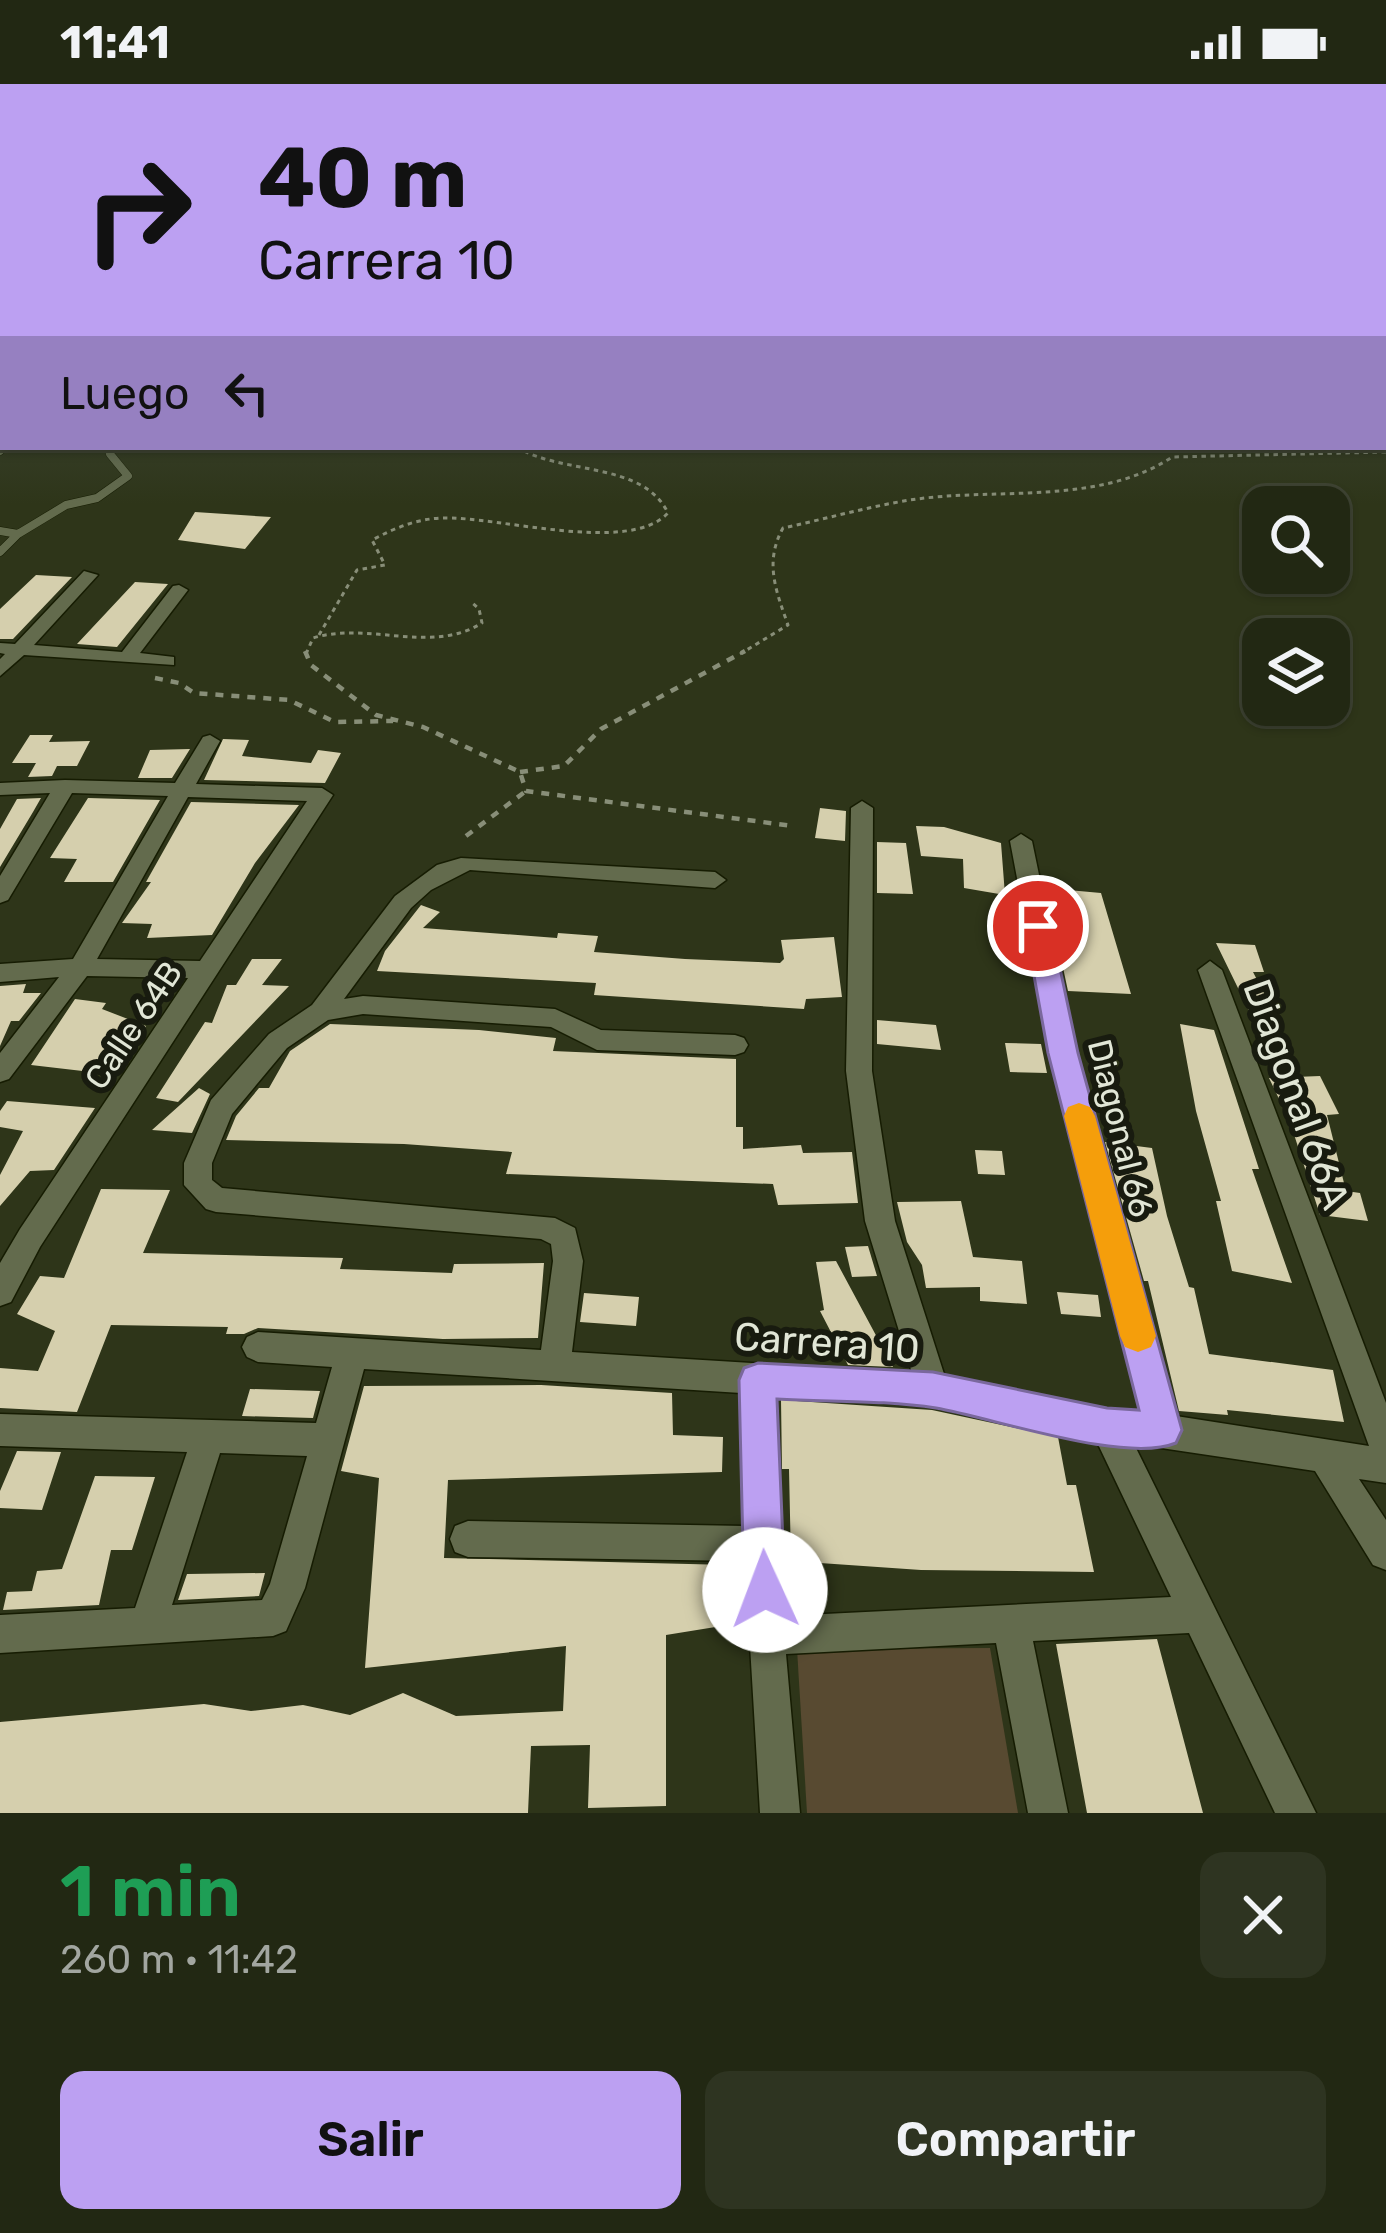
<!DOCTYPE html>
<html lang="es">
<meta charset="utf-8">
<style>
body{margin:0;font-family:Rubik,sans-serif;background:#2e3421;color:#f1f3f6;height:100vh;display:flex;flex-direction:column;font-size:45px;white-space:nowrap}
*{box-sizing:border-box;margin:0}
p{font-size:39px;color:#a2a6a0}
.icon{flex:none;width:66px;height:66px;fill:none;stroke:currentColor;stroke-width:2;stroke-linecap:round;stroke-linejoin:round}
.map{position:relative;height:1729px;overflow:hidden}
.side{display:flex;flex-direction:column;background:#222813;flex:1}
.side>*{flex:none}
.guide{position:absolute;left:0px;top:0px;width:1386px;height:366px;box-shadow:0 3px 9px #0004,0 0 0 3px #3f4433;background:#bca0f2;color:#111;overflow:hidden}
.fabs{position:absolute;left:1242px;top:402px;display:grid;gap:24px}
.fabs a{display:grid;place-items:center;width:108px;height:108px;border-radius:24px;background:#222813;box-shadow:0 3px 9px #0004,0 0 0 3px #3f4433;font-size:60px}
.pin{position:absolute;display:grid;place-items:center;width:102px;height:102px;color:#fff;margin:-51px;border:6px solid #fff;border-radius:50%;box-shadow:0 3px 12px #0007}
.me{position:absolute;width:132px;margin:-66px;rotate:358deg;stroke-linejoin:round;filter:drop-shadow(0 0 9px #0008)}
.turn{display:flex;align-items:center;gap:42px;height:252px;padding:0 60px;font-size:54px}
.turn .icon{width:156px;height:156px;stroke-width:2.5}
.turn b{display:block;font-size:84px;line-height:102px}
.then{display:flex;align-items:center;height:114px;padding:0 60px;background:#0003;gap:24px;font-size:45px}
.round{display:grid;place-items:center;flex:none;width:126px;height:126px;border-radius:24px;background:#2e3421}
.head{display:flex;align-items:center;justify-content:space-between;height:204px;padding:0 60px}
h1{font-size:72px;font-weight:600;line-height:90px;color:#1e9e55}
.button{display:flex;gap:24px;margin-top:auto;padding:24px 60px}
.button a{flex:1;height:138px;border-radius:24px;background:#bca0f2;color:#111;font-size:48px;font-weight:600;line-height:138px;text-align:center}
.button a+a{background:#2e3421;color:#f1f3f6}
.status{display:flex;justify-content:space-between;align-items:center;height:84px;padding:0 60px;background:#222813;direction:ltr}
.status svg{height:33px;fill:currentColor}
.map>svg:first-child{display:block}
.green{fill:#584a31}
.building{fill:#d5cfad}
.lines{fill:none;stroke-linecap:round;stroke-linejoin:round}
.lane-casing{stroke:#161c02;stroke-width:9}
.street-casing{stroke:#161c02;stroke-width:3}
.primary-casing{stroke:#161c02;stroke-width:3}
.path-far1{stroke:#888e78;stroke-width:3;stroke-dasharray:4.5 4.5;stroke-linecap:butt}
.path{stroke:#888e78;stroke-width:4.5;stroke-dasharray:8 8;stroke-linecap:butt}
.lane{stroke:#636b4d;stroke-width:8}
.street{fill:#636b4d;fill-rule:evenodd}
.primary{fill:#6a915b;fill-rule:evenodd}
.route{fill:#bca0f2;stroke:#7a689d;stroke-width:3}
.slow{fill:#f59e0b}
.labels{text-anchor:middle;stroke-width:12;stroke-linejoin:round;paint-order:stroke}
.street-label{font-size:33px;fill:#e1e6d6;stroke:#181b0f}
.near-street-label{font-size:39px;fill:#e1e6d6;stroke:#181b0f}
</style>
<div class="status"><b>11:41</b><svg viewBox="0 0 49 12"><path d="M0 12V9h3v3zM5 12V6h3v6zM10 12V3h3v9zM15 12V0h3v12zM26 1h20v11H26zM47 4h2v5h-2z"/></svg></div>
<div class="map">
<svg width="1386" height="1729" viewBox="0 0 1386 1729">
<rect width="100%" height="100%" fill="#2e3519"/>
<!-- green -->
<path class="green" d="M990 1564 1018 1729H807L797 1565Z"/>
<!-- building -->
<path class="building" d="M195 428 271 433 245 465 178 456Z
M36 491 72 493 13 555H0V525Z
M135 498 168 500 117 563 77 560Z
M30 651H53L49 658 90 657 77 682H57L52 692 28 693 36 679H12Z
M223 655 249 656 242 672 311 679 318 666 341 669 325 699 204 696Z
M190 665 172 694H138L150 666Z
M41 714 33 728 0 783V745L17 715Z
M88 714 160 716 113 798H64L77 775 50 774Z
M191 718 299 721 255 779 212 851 147 854 152 840 122 839 151 798H146Z
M820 724 846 727 845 757 815 754Z
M916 742 944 743 1001 759 1005 811 964 804 963 775 921 772Z
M877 758 906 759 913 810 877 809Z
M1046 804 1101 809 1131 910 1068 907Z
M421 821 440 828 423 844 557 854 558 849 598 852 594 868 685 875 780 879 784 875 781 856 834 853 842 913 806 915 804 925 594 911 596 899 377 887 385 867Z
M1216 859 1255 861 1264 888H1253L1282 944 1258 945Z
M252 875H282L262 901 289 902 178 1018 156 1014 205 938 212 939 227 901H236Z
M26 900 23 909H41L19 937H11L0 962V902Z
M75 915 106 919 102 925 146 942 117 991 31 981Z
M877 936 936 941 941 966 877 960Z
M330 940 479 946 556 954 553 967 736 975V1043H743V1065L801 1061 803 1069 852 1068 858 1119 778 1121 773 1100 506 1090 512 1068 404 1060 226 1056 236 1032 259 1004H269L290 967Z
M1180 940 1214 946 1259 1085H1252L1292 1199 1232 1187 1216 1117H1221L1196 1027Z
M1005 959 1041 960 1047 989 1010 988Z
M1320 992 1339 1030 1327 1031 1346 1107 1360 1109 1368 1137 1320 1131 1290 1038 1269 994Z
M199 1004 210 1010 192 1049 152 1046Z
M7 1017 95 1024 54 1086 30 1087 0 1122V1091L23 1047 0 1043V1027Z
M1105 1058 1152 1064 1167 1132 1189 1203 1194 1204 1209 1270 1333 1286 1344 1338 1227 1326 1228 1331 1179 1327 1148 1197H1144Z
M975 1066 1002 1067 1005 1091 978 1090Z
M101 1105 170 1106 143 1169 343 1174 340 1185 452 1189 454 1180 544 1179 538 1254 443 1255 258 1244 244 1250H226L228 1243 111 1241 77 1328 0 1324V1284L38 1287 55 1247 17 1230 40 1192 64 1194Z
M961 1117 973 1173 1022 1177 1027 1220 980 1217V1203L926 1204 922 1181 907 1158 897 1118Z
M868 1162 877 1192 852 1193 845 1163Z
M836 1177 893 1283 848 1281 820 1227 824 1226 816 1178Z
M1057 1208 1098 1211 1101 1233 1061 1230Z
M584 1209 639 1213 636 1242 580 1238Z
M541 1301 672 1309 673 1351 723 1353 722 1388 448 1396 444 1474 729 1481 734 1540 666 1551V1722L588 1724 590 1661 531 1662 528 1729H0V1638L204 1620 251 1627 303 1621 350 1631 403 1609 456 1632 563 1627 566 1562 365 1584 379 1394 341 1387 364 1302Z
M250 1305 320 1307 313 1334 242 1332Z
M781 1316 932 1326 1058 1353 1067 1401H1076L1094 1488 921 1486 791 1477 789 1385H782Z
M17 1367 61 1368 42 1426 0 1424V1407Z
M95 1392 155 1393 132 1466H111L99 1521 3 1526 7 1508 32 1507 37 1487 62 1485Z
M265 1489 259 1512 178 1516 187 1490Z
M1157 1555 1203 1729H1087L1056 1560Z"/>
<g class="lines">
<defs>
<path id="lane" d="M0 367 4 363
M0 447 18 450 0 468
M18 450 66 421 97 414 128 392 110 370"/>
<path id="street" d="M1383 185H1386V192H1383Z
M84 487 98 491 34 561 122 568 173 502 179 501 188 506 140 569 174 573V581L24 571 0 592V575L5 570 0 569V559L15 560Z
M210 651 220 657 196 700 322 704 333 711 40 1163 11 1218 0 1222V1179L20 1145 188 894 87 892 9 995 0 998V969L59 893 0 898V880L73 875 168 712 72 709 8 816 0 819V792L50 709 0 711V699L65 696 175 699 203 653ZM188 713 307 717 200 877 97 875Z
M862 717 873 724 872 987 895 1137 945 1293 1107 1326 1142 1328 1050 969 1010 757 1021 750 1032 757 1076 969 1176 1332 1369 1362 1198 886 1210 877 1222 886 1386 1319V1399L1359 1395 1386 1436V1486L1373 1481 1315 1387 1134 1360 1316 1729H1275L1189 1549 1033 1557 1068 1729H1028L996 1559 786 1570 800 1729H760L745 1477 468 1473 455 1468 450 1455 455 1442 468 1437 745 1442 741 1309 364 1285 305 1504 286 1547 273 1552 0 1569V1531L135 1524 187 1368 0 1362V1330L316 1339 332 1283 258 1278 247 1273 242 1263 247 1253 258 1248 541 1266 553 1177 551 1160 541 1155 216 1128 206 1125 184 1101V1079L211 1016 269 950 312 921 395 812 437 781 461 774 715 788 726 796 715 804 470 786 431 806 411 824 344 915 363 912 555 925 601 946 735 951 744 954 748 961 744 968 735 971 597 966 551 943 363 930 328 936 287 964 232 1030 212 1079V1096L222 1104 555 1134 575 1144 583 1177 572 1268 912 1289 865 1137 846 987 851 724ZM774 1311 933 1322 1096 1356 1171 1513 784 1532ZM220 1369 307 1372 270 1500 262 1516 172 1521Z"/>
<path id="primary" d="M0 241H3V252H0Z
M1383 291H1386V303H1383Z"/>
</defs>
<!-- lane casing -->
<use href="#lane" class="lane-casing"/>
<!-- street casing -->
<use href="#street" class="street-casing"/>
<!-- primary casing -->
<use href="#primary" class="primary-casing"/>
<!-- path-far1 -->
<path class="path-far1" d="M319 551 357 486 385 481 372 456C395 444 416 435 442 434 498 432 629 471 668 429 643 377 561 391 517 363
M306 570 313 554C369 537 431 571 482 539L479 525 470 517
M740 570 788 541C776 507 764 478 783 444 825 435 867 423 910 416 994 403 1099 422 1172 373L1386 368"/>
<!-- path -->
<path class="path" d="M305 567 311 581 376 631 423 643 520 688 526 707 793 742
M155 594 179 599 194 609 289 616 335 638 393 637
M520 688 564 682 601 645 745 567
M466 752 526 707"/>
<!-- lane -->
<use href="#lane" class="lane"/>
<!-- street -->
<use href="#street" class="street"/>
<!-- primary -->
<use href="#primary" class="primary"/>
</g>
<!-- sky -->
<linearGradient id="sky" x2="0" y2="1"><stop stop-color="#191d0e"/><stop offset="0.42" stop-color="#465149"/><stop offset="1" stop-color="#465149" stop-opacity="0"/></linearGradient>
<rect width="1386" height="420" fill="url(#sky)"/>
<!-- route -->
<path class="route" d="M1038 832 1051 842 1078 969 1182 1346 1176 1359C1125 1380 994 1334 936 1324 885 1316 829 1318 777 1315L785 1506 779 1521 765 1527 750 1521 744 1506 739 1296 744 1284 758 1279 933 1288 1107 1324 1139 1326 1048 969 1025 842Z"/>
<!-- slow -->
<path class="slow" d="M1079 1019 1090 1023 1095 1032 1156 1252 1151 1263 1138 1268 1125 1263 1120 1252 1064 1032 1068 1023Z"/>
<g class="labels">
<!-- street labels -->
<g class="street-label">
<text transform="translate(133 941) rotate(-56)" y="12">Calle 64B</text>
<text transform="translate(1121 1044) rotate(76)" y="12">Diagonal 66</text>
</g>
<!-- near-street labels -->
<g class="near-street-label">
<text transform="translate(1297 1010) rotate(70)" y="14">Diagonal 66A</text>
<text transform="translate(827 1258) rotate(4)" y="14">Carrera 10</text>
</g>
</g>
</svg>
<div class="fabs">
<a><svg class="icon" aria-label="search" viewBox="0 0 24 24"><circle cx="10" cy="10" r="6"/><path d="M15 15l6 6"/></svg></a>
<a><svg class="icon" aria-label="layers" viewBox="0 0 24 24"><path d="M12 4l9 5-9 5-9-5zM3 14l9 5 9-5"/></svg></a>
</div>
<div class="pin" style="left:1038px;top:842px;background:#d93025"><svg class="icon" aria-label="arrive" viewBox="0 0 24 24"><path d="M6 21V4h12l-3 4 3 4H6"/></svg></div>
<svg class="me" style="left:765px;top:1506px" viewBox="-20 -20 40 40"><circle r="19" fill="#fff"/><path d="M0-13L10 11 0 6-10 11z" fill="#bca0f2"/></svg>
<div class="guide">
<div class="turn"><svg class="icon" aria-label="right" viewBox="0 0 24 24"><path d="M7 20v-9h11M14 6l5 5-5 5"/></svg><div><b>40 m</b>Carrera 10</div></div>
<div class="then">Luego<svg class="icon" aria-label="left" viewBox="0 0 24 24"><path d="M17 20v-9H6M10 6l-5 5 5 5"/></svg></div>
</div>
</div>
<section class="side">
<div class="head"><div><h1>1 min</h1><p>260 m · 11:42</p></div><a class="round"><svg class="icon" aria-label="close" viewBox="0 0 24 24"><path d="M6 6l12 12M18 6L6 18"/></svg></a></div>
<div class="button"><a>Salir</a><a>Compartir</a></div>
</section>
